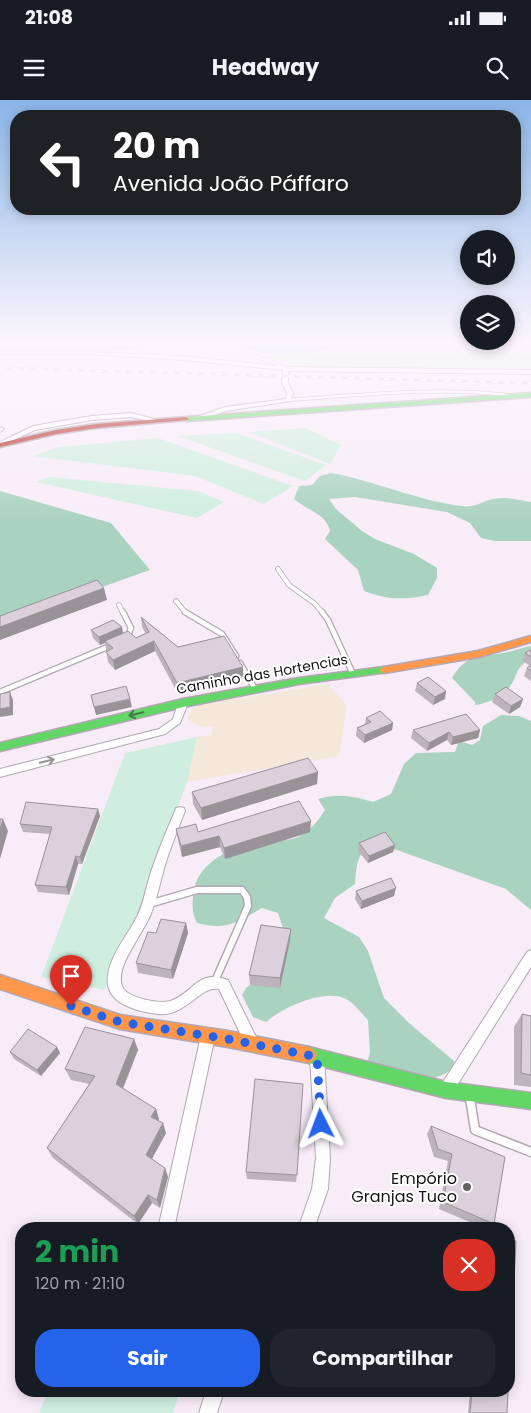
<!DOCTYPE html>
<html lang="pt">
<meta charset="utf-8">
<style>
body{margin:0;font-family:Poppins,sans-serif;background:#20242c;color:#f1f3f6;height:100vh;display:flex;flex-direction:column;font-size:19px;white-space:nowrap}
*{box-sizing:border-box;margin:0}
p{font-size:16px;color:#9ea1a6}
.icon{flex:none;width:28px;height:28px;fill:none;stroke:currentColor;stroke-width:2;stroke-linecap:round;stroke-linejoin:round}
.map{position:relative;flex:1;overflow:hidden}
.side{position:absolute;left:15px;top:1122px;width:500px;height:175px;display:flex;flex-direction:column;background:#171b24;border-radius:20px;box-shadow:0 2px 12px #0003}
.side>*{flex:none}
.top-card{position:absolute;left:10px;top:10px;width:511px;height:105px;border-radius:20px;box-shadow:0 2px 12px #0003;background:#202124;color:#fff;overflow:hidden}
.controls{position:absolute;left:460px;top:130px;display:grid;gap:10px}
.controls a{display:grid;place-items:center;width:55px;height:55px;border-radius:50%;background:#171b24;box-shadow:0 2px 12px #0003;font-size:25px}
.pin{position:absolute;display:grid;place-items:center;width:42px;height:42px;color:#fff;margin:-51px -21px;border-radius:50% 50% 50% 0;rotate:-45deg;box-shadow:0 0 5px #0007}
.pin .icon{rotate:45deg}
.me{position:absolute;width:55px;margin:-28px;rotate:357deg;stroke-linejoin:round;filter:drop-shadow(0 0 4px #0008)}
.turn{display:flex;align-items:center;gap:18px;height:105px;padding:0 20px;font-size:22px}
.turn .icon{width:65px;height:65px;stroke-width:2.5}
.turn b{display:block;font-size:35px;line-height:42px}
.round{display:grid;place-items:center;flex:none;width:52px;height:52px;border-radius:20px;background:#20242c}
.headline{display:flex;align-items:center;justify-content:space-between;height:85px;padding:0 20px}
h1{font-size:30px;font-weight:700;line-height:38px;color:#1e9e55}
.button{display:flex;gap:10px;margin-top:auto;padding:10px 20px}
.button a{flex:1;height:58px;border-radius:20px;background:#2563eb;color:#fff;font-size:20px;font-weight:700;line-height:58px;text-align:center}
.button a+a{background:#20242c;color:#f1f3f6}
.status{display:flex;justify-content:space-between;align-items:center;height:35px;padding:0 25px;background:#171b24;direction:ltr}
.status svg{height:14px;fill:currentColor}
header{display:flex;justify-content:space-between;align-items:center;height:65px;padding:0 20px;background:#171b24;font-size:22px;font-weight:700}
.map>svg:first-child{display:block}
.green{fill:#cfeedf}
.forest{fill:#a9d2bf}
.sand{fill:#f3e8d9}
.water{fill:#a0b6e9}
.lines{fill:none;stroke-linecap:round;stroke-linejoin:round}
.lane-far4-casing{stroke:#b2a8b2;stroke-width:4}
.lane-far3-casing{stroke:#b2a8b2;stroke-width:5.5}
.lane-far2-casing{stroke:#b2a8b2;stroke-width:7}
.lane-far1-casing{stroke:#b2a8b2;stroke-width:9}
.lane-casing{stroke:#b2a8b2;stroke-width:11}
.street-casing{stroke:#b2a8b2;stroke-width:2}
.fast-casing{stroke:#b2a8b2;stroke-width:3}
.slow-casing{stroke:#b2a8b2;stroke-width:3}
.jam-casing{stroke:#b2a8b2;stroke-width:3}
.lane-far4{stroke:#fefcfe;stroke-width:2.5}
.lane-far3{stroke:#fefcfe;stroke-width:4}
.lane-far2{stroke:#fefcfe;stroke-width:4.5}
.lane-far1{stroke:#fefcfe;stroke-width:6}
.lane{stroke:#fefcfe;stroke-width:8}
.street{fill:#fefcfe;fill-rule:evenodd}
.fast{fill:#63d668;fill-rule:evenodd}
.slow{fill:#ff974d;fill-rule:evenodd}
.jam{fill:#b3261e;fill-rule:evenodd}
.rail-casing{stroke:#d3d0d3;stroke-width:3}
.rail{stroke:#fff;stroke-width:2;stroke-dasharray:6;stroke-linecap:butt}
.wall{fill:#bcb3bc}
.shaded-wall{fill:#999299}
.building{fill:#dbd0db;stroke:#999299}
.oneway{stroke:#427d44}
.oneway2{stroke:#979297}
.route{stroke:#2563eb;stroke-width:9;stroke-dasharray:0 16.2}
.poi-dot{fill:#675e67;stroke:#fff;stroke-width:2}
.labels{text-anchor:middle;stroke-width:4;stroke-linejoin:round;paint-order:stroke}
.street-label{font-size:14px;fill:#191119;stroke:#fff}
.near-poi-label{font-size:16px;fill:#191119;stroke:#fff;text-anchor:end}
</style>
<div class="status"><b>21:08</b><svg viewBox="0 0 49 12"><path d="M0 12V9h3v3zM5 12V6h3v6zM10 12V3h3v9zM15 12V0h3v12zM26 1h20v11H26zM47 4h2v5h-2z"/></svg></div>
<header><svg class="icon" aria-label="menu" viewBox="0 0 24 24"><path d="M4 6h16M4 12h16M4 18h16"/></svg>Headway<svg class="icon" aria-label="search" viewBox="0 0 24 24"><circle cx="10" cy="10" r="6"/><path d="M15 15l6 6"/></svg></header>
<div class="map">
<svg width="531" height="1313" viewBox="0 0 531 1313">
<rect width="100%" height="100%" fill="#f8ecf8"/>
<!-- green -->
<path class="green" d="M334 242H531V271L291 265C278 261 258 259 247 252L273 254 327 250 330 249 329 245Z
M306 328 341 345 330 364 248 332Z
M236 333 326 365 305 381 178 336Z
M158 338 293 386 264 404 195 376 32 356 59 347Z
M49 377 198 391 224 402 197 418 36 382Z
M197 637 191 671 139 813 104 890 41 877 125 653Z
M48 1291H180L173 1313H39Z"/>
<!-- forest -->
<path class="forest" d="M331 373C375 381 416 400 461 406 475 408 480 402 493 399 505 396 519 400 531 402V441H495L481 438 470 423 447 412 355 397 329 399 336 409 362 431 375 439 414 454 437 468V478L428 495C405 500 387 500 364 491L358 470 325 439 330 431C327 414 306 410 294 399L299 386 312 385 320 376Z
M0 391 111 423 150 470 0 523Z
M531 546V558C512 571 519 576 508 589 501 598 485 604 475 605V602L452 578C466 554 480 557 503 553 513 551 522 548 531 546Z
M501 615 519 616 531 621V810L506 789 397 750C362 743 357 750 355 784L335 798 324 818 359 837 368 851 384 898 409 923 454 961 453 968C430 989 393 976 365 971L370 953 368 920C362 914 354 903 346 899 324 888 282 908 266 922L253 917 242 895 246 888 265 873 278 851 283 828 278 813 262 808C238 822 226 831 197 823 191 811 192 804 194 790 199 762 231 747 257 742 269 739 287 742 298 737 311 730 318 721 325 710L318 699C337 693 354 696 373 702L391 694 404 664 416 653 455 652 459 641 472 645 480 640 483 626Z"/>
<!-- sand -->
<path class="sand" d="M328 584 347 606 339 656 187 682 197 637 212 635 213 627C203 627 194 627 187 617L191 610 200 605Z"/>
<!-- water -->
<path class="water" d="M7 242H171L157 246 145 245 126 251H0V246Z
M242 242H334L329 245 330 249 327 250 303 253H264L249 250Z"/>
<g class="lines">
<defs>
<path id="lane-far4" d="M238 242C252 264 266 255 284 268
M288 300C359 295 436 287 507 295"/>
<path id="lane-far3" d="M278 469 289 485 314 503 323 513
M176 501 186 513
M119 505 123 513"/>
<path id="lane-far2" d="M123 512 131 528 127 538
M185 512 222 534 236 556
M322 512 328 520 352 572
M240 563 255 589
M0 592 110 546"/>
<path id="lane-far1" d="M149 804 197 790H242L247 797 248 806 215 881"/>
<path id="lane" d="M470 998 475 1030 531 1052"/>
<path id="street" d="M0 252H87L183 256 286 267 531 270V274L288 271V282L293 294 290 301 226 311 199 320 197 319V317L225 307 286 299 287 294 282 282 283 270 183 260 87 254H0Z
M131 313 162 321 159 323 131 317 92 320 35 330 0 346V342L33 326 92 316Z
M0 327 4 329 0 332Z
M183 600 188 603 180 623 165 634 0 677V669L159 629 173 619 178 603Z
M180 707 184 708 185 711C178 729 171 746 165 765 160 782 157 800 150 816 146 825 140 834 135 843 129 854 117 872 122 886 126 898 159 904 170 901 193 894 197 868 228 880L259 943 257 948 252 950 247 948 219 889C200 885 186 917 158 914 140 912 111 905 108 885 105 863 124 840 134 822 143 808 145 791 150 775 157 753 166 732 175 711L176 708Z
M531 850V867L451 995 446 997 441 995 439 990 441 985 527 852Z
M208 929 213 931 215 936 174 1129H158L201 936 203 931Z
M317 950 322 952 324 957 330 1058 328 1089 314 1129H298L312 1089 316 1058 310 957 312 952Z
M206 1291H224L217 1313H199Z"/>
<path id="fast" d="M531 293V297L186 321 183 319 186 317Z
M384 567 389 570 388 572 299 584 183 607 0 651V643L183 599 299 578Z
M309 947 446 982 531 993V1009L446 998 309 963 304 960 301 955 304 950Z"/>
<path id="slow" d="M531 536V542L479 557 384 573 379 570 384 567 478 551Z
M0 875 120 915 228 931 309 947 314 950 317 955 314 960 309 963 228 947 120 929 0 889Z"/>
<path id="jam" d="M186 317 189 319 188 320 96 328 56 334 0 347V343L56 330 96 324Z"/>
</defs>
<!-- lane-far4 casing -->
<use href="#lane-far4" class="lane-far4-casing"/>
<!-- lane-far3 casing -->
<use href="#lane-far3" class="lane-far3-casing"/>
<!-- lane-far2 casing -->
<use href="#lane-far2" class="lane-far2-casing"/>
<!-- lane-far1 casing -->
<use href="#lane-far1" class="lane-far1-casing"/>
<!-- lane casing -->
<use href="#lane" class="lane-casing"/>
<!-- street casing -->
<use href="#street" class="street-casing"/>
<!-- fast casing -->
<use href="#fast" class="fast-casing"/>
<!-- slow casing -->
<use href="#slow" class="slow-casing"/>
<!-- jam casing -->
<use href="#jam" class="jam-casing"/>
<!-- lane-far4 -->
<use href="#lane-far4" class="lane-far4"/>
<!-- lane-far3 -->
<use href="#lane-far3" class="lane-far3"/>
<!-- lane-far2 -->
<use href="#lane-far2" class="lane-far2"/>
<!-- lane-far1 -->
<use href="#lane-far1" class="lane-far1"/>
<!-- lane -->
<use href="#lane" class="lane"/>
<!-- street -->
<use href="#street" class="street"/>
<!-- fast -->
<use href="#fast" class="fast"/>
<!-- slow -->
<use href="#slow" class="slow"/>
<!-- jam -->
<use href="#jam" class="jam"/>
<defs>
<path id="rail" d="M0 268 531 283"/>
</defs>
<!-- rail casing -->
<use href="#rail" class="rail-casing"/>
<!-- rail -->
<use href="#rail" class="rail"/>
</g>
<!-- wall -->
<path class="wall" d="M141 517 178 547 243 577 178 594 155 551 115 570 108 562 105 543 100 545 93 538 91 530 122 527 123 533 136 538 146 534 142 527Z
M531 550V581L524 576 527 568 530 566 523 561 525 553Z
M417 583 445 599 433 605 415 591Z
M495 594 523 599 520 607 509 614 492 602Z
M366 618 393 623 392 630 364 643 356 636 357 628 365 624Z
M413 630H480L478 638 451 645 447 640 427 651 411 638Z
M318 672 317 684 202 720 193 704 192 692Z
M98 709 100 716 82 764H78L69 795 38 792 35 785 50 734 23 732 20 724Z
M176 729 198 732H310L225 759 220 747 182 757 178 740Z
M359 743 395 745 393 752 368 763 358 751Z
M356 791 394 796 361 809 355 799Z
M186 823 188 833 173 879 138 873 136 863 156 833Z
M290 840 280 888 250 885 249 875Z
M522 914 531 916V987L514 985V927Z
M134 939 138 950 123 989 156 1009 159 1019 158 1021 166 1033 152 1059 165 1068 168 1077 160 1108 152 1103 138 1124 53 1058 47 1048 89 984 71 980 65 969Z
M57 947 60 953 41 976 14 959 10 952Z
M431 1026 505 1057 494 1124 489 1129H486L439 1109 448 1061 434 1057 427 1034Z
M246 1072 297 1075 296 1082 247 1079Z
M470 1291H508L507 1313H468Z"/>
<!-- shaded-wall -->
<path class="shaded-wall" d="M104 488 107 500 0 540V527Z
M122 527 123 535 105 541V543L100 545 99 537Z
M154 541 155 551 115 570 113 560Z
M243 567V577L178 594 177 583Z
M446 591 445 599 433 605 435 597Z
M10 592 13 600V615L0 617V609Z
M130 599 132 607 96 615 94 607Z
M523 599 520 607 509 614 511 606Z
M393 623 392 630 364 643 365 635Z
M480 630 478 638 451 645 453 637Z
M449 632 447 640 427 651 429 643Z
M318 672 317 684 202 720 201 708Z
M98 709 100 716 82 764 80 757Z
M3 719 8 731 0 759V730Z
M311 721 310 732 225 759 224 748Z
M219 736 220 747 182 757 181 746Z
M395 745 393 752 368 763 369 756Z
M76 756 78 764 69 795 66 787Z
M396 788 394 796 361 809 362 801Z
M186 823 188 833 173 879 171 870Z
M291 829 290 840 280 888V878Z
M134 939 138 950 120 995 116 984Z
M57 947 60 953 41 976 37 970Z
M156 1009 159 1019 154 1027 151 1017Z
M163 1023 166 1033 149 1064 146 1055Z
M165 1068 168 1077 160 1108 157 1100Z
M148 1095 152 1103 138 1124 134 1116Z"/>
<!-- building -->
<path class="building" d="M97 480 104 488 0 527V516Z
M141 517 178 547 224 536 243 567 177 583 154 541 113 560 106 552 113 548 105 541 128 531 136 538 149 532Z
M113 520 122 527 99 537 91 530Z
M531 550V557L525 553Z
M531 565V571L527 568Z
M428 577 446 591 435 597 417 583Z
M126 586 130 599 94 607 91 595Z
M506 587 523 599 511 606 495 594Z
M10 592V607L0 609V594Z
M380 611 393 623 365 635 357 628 371 622 366 618Z
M466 614 480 630 453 637 449 632 429 643 413 630Z
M308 658 318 672 201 708 192 692Z
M299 701 311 721 224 748 219 736 181 746 176 729 196 724 198 732Z
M26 702 98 709 80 757 76 756 66 787 35 785 52 727 20 724Z
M0 719H3L0 730Z
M385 732 395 745 369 756 359 743Z
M391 778 396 788 362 801 356 791Z
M161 819 186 823 171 870 136 863 148 832 156 833Z
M261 825 291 829 280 878 249 875Z
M522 914 531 916V975L521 973Z
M85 927 134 939 116 984 156 1009 151 1017 163 1023 146 1055 165 1068 157 1100 148 1095 134 1116 47 1048 95 976 65 969Z
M28 929 57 947 37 970 10 952Z
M255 979 303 984 297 1075 246 1072Z
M431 1026 505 1057 494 1124 443 1102 452 1054 438 1049Z
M509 1139 516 1141 509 1285Z
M472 1291H508L507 1313H470Z"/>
<!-- one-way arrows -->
<defs><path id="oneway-shaft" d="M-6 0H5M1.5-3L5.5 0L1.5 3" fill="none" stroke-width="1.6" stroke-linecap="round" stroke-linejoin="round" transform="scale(1.25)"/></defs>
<use class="oneway" href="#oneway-shaft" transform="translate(136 614) rotate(166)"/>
<use class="oneway2" href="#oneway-shaft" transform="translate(47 661) rotate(-14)"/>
<!-- sky -->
<linearGradient id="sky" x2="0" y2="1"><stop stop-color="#8bb5e8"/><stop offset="0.57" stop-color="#fcf6fc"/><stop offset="1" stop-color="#fcf6fc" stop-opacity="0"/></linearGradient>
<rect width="531" height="425" fill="url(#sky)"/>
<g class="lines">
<!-- route -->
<path class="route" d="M71 906 120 922 228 939 317 957 321 1024"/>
</g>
<!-- markers -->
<circle class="poi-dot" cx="467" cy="1087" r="5"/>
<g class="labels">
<!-- street labels -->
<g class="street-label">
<text transform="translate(262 574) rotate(-10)" y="5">Caminho das Hortencias</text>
</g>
<!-- near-poi labels -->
<g class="near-poi-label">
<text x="457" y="1084">Empório<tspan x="457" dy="18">Granjas Tuco</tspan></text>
</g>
</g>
</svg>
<div class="controls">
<a><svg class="icon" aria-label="sound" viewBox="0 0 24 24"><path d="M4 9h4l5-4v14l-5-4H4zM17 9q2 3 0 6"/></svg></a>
<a><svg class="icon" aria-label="layers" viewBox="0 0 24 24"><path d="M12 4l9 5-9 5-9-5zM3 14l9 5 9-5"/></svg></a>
</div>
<div class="pin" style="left:71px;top:906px;background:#d93025"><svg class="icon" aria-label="arrive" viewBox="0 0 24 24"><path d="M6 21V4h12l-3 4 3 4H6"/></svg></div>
<svg class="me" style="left:321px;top:1024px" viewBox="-20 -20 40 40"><path d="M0-17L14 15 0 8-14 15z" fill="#2563eb" stroke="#fff" stroke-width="4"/></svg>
<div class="top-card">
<div class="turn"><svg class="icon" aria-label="left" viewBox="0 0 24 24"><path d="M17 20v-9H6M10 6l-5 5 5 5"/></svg><div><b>20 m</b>Avenida João Páffaro</div></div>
</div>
<section class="side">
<div class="headline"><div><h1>2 min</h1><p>120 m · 21:10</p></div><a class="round" style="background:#d93025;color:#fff"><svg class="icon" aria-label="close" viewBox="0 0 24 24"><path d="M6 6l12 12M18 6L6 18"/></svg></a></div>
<div class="button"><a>Sair</a><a>Compartilhar</a></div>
</section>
</div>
